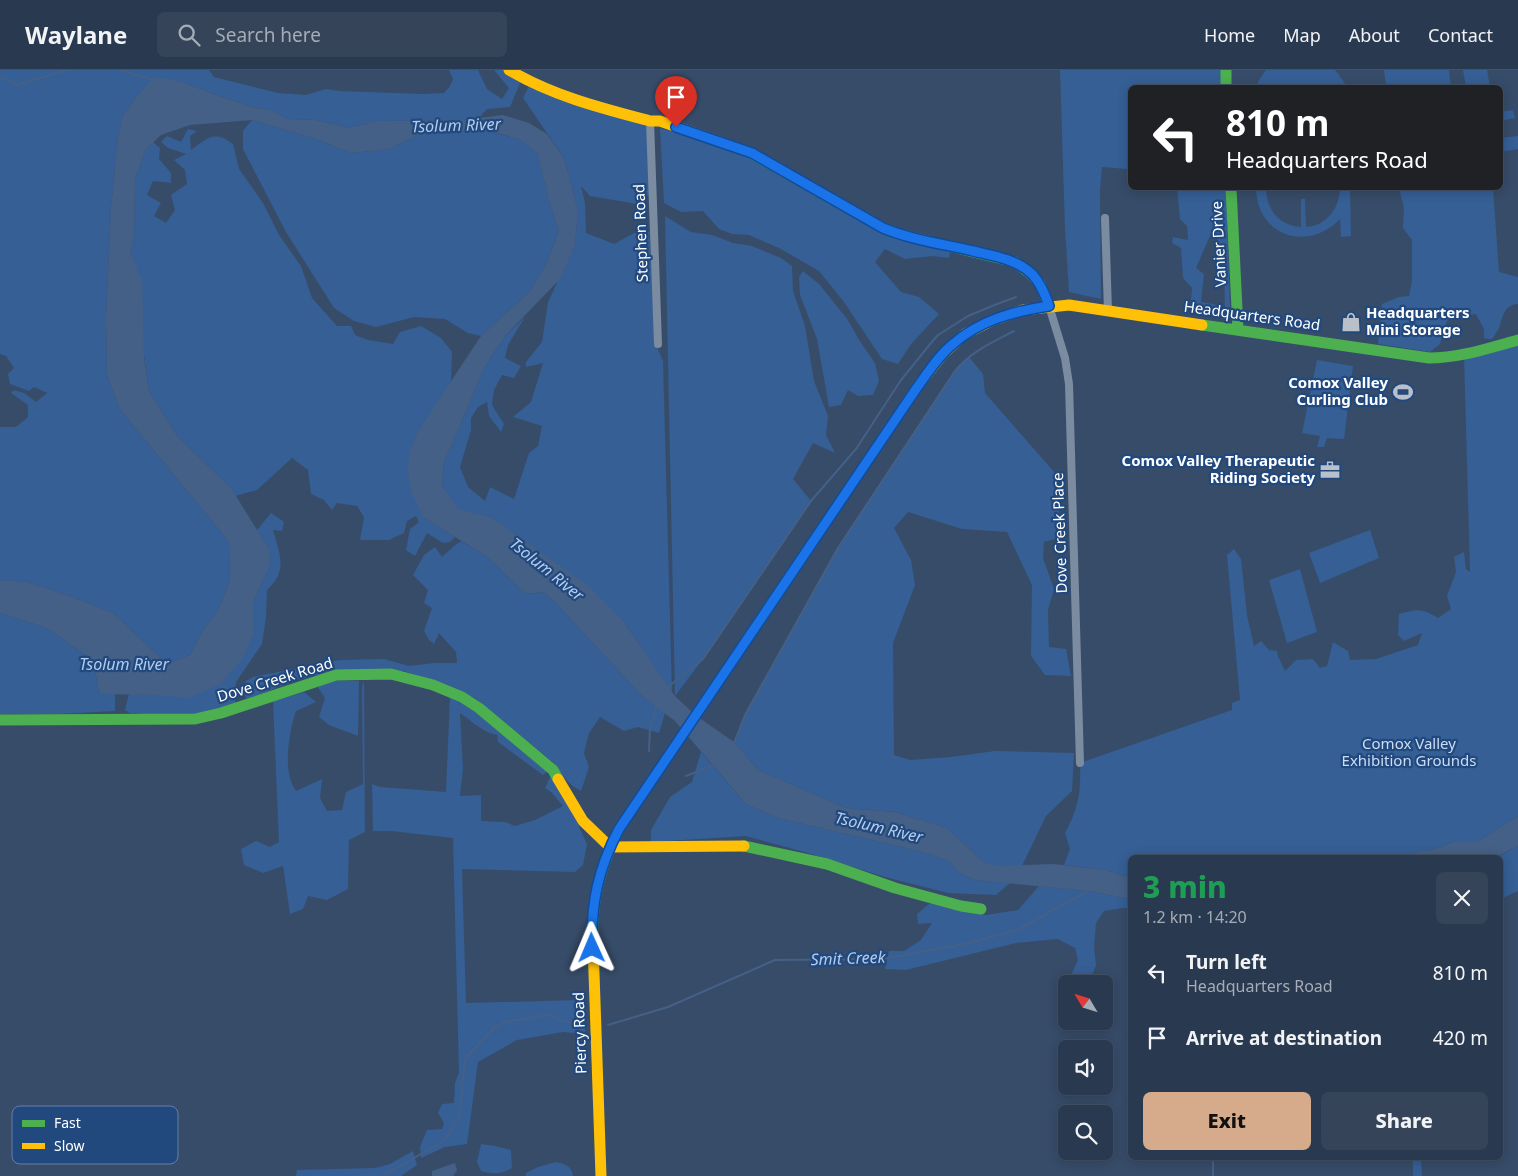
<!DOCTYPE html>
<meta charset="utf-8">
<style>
body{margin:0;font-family:"Noto Sans",sans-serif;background:#354459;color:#f1f3f6;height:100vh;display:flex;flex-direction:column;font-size:19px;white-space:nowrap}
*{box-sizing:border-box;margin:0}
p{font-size:16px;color:#a5acb7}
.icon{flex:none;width:28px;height:28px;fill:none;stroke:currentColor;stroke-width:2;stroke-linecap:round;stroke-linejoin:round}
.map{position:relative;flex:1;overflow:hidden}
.panel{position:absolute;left:1128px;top:785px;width:375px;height:305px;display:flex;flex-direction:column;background:#29394f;border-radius:8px;box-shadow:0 2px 12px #0003,0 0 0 1px #455366}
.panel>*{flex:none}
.banner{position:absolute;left:1128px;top:15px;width:375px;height:105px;border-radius:8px;box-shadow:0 2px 12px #0003,0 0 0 1px #455366;background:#202124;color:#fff;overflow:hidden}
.needle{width:32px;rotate:308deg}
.fabs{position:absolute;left:1058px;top:905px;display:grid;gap:10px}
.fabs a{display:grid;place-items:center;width:55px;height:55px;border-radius:8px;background:#29394f;box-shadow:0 2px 12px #0003,0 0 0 1px #455366;font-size:25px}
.pin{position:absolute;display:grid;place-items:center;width:42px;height:42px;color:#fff;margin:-51px -21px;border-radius:50% 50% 50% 0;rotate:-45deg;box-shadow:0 0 5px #0007}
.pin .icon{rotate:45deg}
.me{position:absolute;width:55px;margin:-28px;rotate:359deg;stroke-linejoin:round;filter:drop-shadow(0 0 4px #0008)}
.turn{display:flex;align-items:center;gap:18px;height:105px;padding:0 15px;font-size:22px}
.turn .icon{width:65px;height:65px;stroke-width:2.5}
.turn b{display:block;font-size:35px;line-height:42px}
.round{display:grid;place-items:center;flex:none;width:52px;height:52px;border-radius:8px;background:#354459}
.summary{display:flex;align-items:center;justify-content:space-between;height:85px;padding:0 15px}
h1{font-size:30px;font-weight:800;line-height:38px;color:#1e9e55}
.cta{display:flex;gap:10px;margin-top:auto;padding:10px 15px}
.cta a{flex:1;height:58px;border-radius:8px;background:#d6ab8b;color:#111;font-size:20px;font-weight:800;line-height:58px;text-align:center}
.cta a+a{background:#354459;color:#f1f3f6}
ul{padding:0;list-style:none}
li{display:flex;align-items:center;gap:15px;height:65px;padding:0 15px}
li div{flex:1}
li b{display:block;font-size:19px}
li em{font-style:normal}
header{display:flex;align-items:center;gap:30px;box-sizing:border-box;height:70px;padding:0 25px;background:#29394f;border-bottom:1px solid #455366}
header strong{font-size:24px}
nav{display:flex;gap:28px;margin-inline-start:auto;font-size:18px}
.search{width:350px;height:45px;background:#354459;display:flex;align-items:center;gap:12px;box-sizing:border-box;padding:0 18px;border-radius:8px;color:#a5acb7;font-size:19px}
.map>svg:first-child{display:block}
.green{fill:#355f95}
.water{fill:#456086}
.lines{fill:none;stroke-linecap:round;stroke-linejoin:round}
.stream{stroke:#456086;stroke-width:2}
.street{stroke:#7c8ca0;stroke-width:8}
.fast{stroke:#4caf50;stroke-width:11}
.slow{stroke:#ffc107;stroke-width:11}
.route-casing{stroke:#114b97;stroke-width:12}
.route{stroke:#1a73e8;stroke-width:9}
.labels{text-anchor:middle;stroke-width:4.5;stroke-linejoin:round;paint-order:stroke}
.street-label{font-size:15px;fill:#fff;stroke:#22497e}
.poi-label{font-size:15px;font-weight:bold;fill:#fff;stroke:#22497e;text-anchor:end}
.park-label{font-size:15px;fill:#caddf5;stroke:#22497e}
.water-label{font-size:16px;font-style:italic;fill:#b2cdee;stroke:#22497e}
.key{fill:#22497e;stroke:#6480a5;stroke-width:1}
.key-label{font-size:14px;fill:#fff}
</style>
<header>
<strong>Waylane</strong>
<div class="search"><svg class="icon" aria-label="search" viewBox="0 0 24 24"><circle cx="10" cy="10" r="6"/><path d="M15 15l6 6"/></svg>Search here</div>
<nav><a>Home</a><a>Map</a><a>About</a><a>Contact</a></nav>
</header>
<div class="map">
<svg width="1518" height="1106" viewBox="0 0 1518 1106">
<rect width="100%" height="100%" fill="#374c69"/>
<!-- green -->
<path class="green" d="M0 0H209L214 7 278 23 306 25 326 19 340 21 424 24 444 23 450 16 453 9 449 0H478L487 19 502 29 509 18 494 0H504L521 11 510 37 487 39 479 48 463 50 376 51 349 58 316 50 287 49 272 40 253 37 216 25 185 13 137 26 123 45 118 67 111 137 106 247 107 305 119 338 229 472 230 510 219 538 202 562 190 585 167 594 113 543 78 529 27 512 0 510V357H16L28 347V335L11 323 14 320 24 323 36 332 47 323 34 317 29 321 10 314 8 304 14 298 6 286 0 284Z
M1060 0H1222V17L1130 18V102L1127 99 1102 97 1100 121 1101 229 1069 222 1065 158Z
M1266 0H1335L1342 9 1347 17H1332L1329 14 1256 17 1259 10Z
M1384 0H1449L1451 17H1386Z
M1463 0H1487L1490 17H1466Z
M529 16 648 55 651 123 637 134 590 126 581 116 585 133 586 163 614 174 634 163 649 162 657 277 663 291 672 622 623 551 491 447 458 440 442 416 444 393 485 296 506 265 525 247 508 275 505 288 521 296 514 308 502 305 494 320 492 335 504 354 501 362 489 346 487 332 478 337 471 348V360L460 397 468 417 485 431 490 417 514 429 529 383 538 376 542 356 513 347 531 332 543 293 526 297V292L542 272 548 232 575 175 578 140 564 88 523 28Z
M1513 40 1515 48 1500 51V42Z
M252 50 319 70 351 83 389 79 422 63 489 61 521 70 538 84 548 128 559 161 547 192 531 220 481 266 468 263 445 249 414 247 376 257 354 251 334 238 286 162 243 79V61Z
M660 58 743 80 756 87 842 141 868 154 950 182 949 188 933 186 905 189 885 179 875 192 901 222 919 227 939 244 911 274 898 294 882 289 844 232 819 201 779 178 749 165 732 164 719 159 703 141 681 142 664 133Z
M188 59 197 61 190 66 191 80C208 68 214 60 233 74L239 99 263 133 279 165 301 196 312 228 337 256H351L355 265 368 270 393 274 400 262 421 256 441 268 452 282 451 313 418 361 424 448 455 467 450 472 443 473 427 463 415 486 406 480 410 459 419 452 416 446 407 451 404 463 389 470H360L364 447 357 436 337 433 332 440 324 430 311 424 308 400 292 388 257 420 235 426 231 418 178 367 149 321 130 182 134 166 135 109 146 79 153 72 160 78 159 89 171 103V113L153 111 147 125 161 133 154 146 166 153 175 140 171 125 187 114 185 100 174 90 186 84 168 78 161 72 167 66 181 72Z
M1518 66V79L1500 82V68Z
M1177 118H1226L1230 237 1225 242 1224 187 1213 159 1196 198 1204 204 1201 232 1218 235 1216 247 1190 242 1192 218 1183 208 1181 178 1172 173 1173 167 1188 170 1187 156 1180 149Z
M1256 118H1266C1266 139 1279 156 1301 157V129H1305L1306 157C1327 156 1340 137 1340 118H1350L1351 166 1341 167 1340 149C1307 183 1257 166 1256 118Z
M1399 118H1493L1499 202 1518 207V234C1504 235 1503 246 1499 258 1497 262 1495 265 1492 269H1488L1484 268V259L1476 244 1461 246 1447 251 1440 274 1430 282 1378 274 1382 234 1399 227 1409 226 1412 211V170L1403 158 1404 138Z
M665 146 691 162 712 165 733 173 752 176 781 188 792 196 793 221 805 256 814 311 828 346 826 365 835 383 813 373 793 409 811 431 703 589 675 626Z
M803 201 819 214 848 250 859 270 875 293 879 311 873 325 858 326 848 320 841 335 829 337 817 269 800 225 799 207Z
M1518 270V746L1477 772H1453L1438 778 1390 787 1130 788V808L1106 800 1064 795 1070 779 1065 763C1079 737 1081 722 1080 693L1232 640V633L1240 630 1227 485 1234 479 1241 489 1247 545 1254 576 1261 571 1269 580 1277 581 1278 586 1285 601 1296 590 1313 589 1320 598 1327 596 1333 572 1348 581 1350 590 1376 589 1418 575 1422 563 1404 571 1398 565 1399 544C1418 539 1421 538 1438 548L1451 539 1447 526 1456 502 1454 487 1464 482 1466 499 1470 502 1464 285Z
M969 287 983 304 985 323 1055 403 1059 443 1055 469 1044 472 1043 488 1054 519 1048 540 1049 577 1066 579 1071 606 1045 605 1031 586 1032 515 1007 462 962 459 908 442 894 458 911 490 915 515 893 573 894 685 910 690 951 687 995 681 1074 683 1072 721 1046 746 1022 796 996 797 982 791 947 758 895 742 846 738 758 700 734 672 745 645 838 478 955 301Z
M1317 290 1353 296 1344 369 1327 368 1324 377H1317L1320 366 1302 363Z
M271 443 284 452 282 461 273 460C280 485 288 501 267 520L266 547 262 574 236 612 235 635 188 647 130 643 125 640 129 624 155 625 253 564V532L269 498V479L257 460Z
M1370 460 1379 488 1320 513 1309 483Z
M461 471 486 486 526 524 543 522 554 531 643 627 665 643 659 663 638 657 624 661 600 647 589 663 584 683 589 697 581 721C569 715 562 706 555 694L475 628 453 619 404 601 340 600 300 609 247 629 242 620 246 611 253 607 340 590 384 589 409 596 434 593H457L456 582 439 563 434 574 429 570 424 561 432 538 424 533 428 520 413 505 424 485 435 477 442 487 454 476Z
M1300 499 1317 562 1287 573 1269 510Z
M0 543 47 558 88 587 95 599 99 624H115V641L61 644H0Z
M330 610 359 611 358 666 329 655 319 647 325 628 317 616Z
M364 610 365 762 349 770 348 819 327 830 308 826 303 839 290 844 283 796 263 803 244 795 241 779 256 771 270 777 279 772 273 631 304 622 316 632 296 641C290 658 284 693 291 711 292 714 294 718 296 721L322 709 320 728 327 741 342 740 346 722 363 714 362 617Z
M450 626 463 630 549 700 543 705 498 672 497 665C482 662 473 652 460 643L463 699 460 726 481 725V751L505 752 515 756 535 750 563 736 552 723 545 718 551 705 572 737 580 759 587 774 583 795 575 802 462 799 466 933 578 930 585 950V964L563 962 517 970 478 992 467 1074 445 1077 421 1088 420 1077 427 1060 442 1059 444 1053 438 1043 442 1034 454 1033 455 1013 459 1003 453 768 391 761H373L372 714 380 717 446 722Z
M701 682 746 734 778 748 923 782 947 790 960 803 975 810 1010 813 996 825 948 823 885 807 808 783 746 766 651 772V760L670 727 692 712Z
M1518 776V821L1500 829V788H1496Z
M1039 816 1088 821 1130 829V838H1123L1104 841 1096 853 1094 877 1096 896 1088 914H1072L1071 905 1078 890 1075 878 1058 869 1016 873 906 900 885 899 889 881H904L921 870 932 853 918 854 917 844 930 833 986 845 1018 840Z
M481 1074 495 1076 511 1080 512 1098C500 1105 494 1104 481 1101L477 1092Z
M413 1081 417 1095 401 1106H296L297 1100 375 1098 390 1094Z
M1413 1088H1421L1422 1106H1413Z
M556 1092C565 1094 572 1096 573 1106H526V1103L538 1097Z"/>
<!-- water -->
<path class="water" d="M157 7 185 13 216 25 253 37 272 40 287 49 316 50 349 58 376 51 463 50 503 45 529 53 547 64 564 88 578 140 575 175 560 209 506 265 485 296 444 393 442 416 458 439 491 447 587 515 623 551 675 626 695 645 734 672 758 700 846 738 895 742 947 758 982 791 996 796 1054 794 1106 800 1130 808V829L1088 821 975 810 960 803 947 790 923 782 778 748 746 734 675 651 643 627 554 531 543 522 526 524 486 486 424 448 411 422 408 402 409 384 418 361 481 266 531 220 547 192 559 161 548 128 538 84 521 70 490 61 422 63 389 79 351 83 319 70 252 50 190 55 161 65 146 79 135 109 134 166 130 182 142 211 144 287 149 321 178 367 231 418 269 479V498L253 532V564L241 591 219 615 188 628 155 625 99 624 95 599 88 587 47 558 0 543V510L27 512 78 529 113 543 167 594 190 585 202 562 219 538 230 510 229 472 119 338 107 305 106 247 111 137 118 67 123 45 137 26 153 9Z
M1518 746V776L1496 787H1390L1438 778 1453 772H1477Z
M455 1093 457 1100 453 1106H432V1101Z"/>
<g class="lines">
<!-- stream -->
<path class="stream" d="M121 0 154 10
M0 7 17 15 67 0
M668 617 703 589 811 431 856 379 901 310 931 273 938 265 968 246 992 236 1016 227
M734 673 745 645 838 478 955 301C970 282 993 272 1014 261
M649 681 650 657 657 635
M686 706 714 695
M608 955 668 937 775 890 884 889 974 872 1019 859 1088 821
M382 1106 444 1071 459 1047 465 989 495 957 505 952 547 945 580 956
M1213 1106V1088"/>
<!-- street -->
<path class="street" d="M650 51 658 274
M1105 148 1108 241
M1049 236 1065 288 1069 314 1080 693"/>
<!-- fast -->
<path class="fast" d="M1226 0V18
M749 82 883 158 899 164 1015 192 1032 205 1040 214 1049 236
M1231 118 1238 259
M1202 255 1429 288C1461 288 1488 278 1518 270
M0 650 195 649 221 643 336 605 391 604 433 615 462 627 479 638 553 700 558 709
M744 776 827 794 895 818 961 836 981 839
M593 874C591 830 600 798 619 759L920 313"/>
<!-- slow -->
<path class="slow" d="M509 0C553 26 601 38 650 51H660L749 82
M920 313 943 284 965 264 993 250 1023 240 1069 235 1202 255
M558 709 583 751 610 777 744 776
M593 874 601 1106"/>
</g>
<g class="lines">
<defs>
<path id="route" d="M592 878C591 833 598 799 619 759L916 319C927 304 938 286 953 274 980 250 1015 241 1049 236 1045 224 1041 214 1033 205 1017 189 994 186 973 181 943 174 912 170 883 158L752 83 676 57"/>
</defs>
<!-- route casing -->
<use href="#route" class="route-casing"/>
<!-- route -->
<use href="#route" class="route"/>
</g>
<!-- icons -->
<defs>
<symbol id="shop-bare" viewBox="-9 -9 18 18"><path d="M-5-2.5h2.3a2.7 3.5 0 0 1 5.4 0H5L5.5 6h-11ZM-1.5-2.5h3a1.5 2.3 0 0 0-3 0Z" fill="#b9c0ca" stroke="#22497e" stroke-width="2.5" paint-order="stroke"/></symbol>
<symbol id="stadium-bare" viewBox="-9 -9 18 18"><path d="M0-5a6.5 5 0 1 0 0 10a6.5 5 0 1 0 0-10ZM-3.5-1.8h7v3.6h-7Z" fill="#b9c0ca" stroke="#22497e" stroke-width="2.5" paint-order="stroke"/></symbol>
<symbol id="office-bare" viewBox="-9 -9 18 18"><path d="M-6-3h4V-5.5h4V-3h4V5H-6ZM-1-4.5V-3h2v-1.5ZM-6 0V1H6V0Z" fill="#b9c0ca" stroke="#22497e" stroke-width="2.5" paint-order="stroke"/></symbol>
</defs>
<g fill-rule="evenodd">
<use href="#shop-bare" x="1337" y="238" width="28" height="28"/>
<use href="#stadium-bare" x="1389" y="308" width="28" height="28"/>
<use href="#office-bare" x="1316" y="386" width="28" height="28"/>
</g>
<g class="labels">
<!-- street labels -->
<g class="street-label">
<text transform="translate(641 163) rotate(-92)" y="5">Stephen Road</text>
<text transform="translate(1219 174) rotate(-93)" y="5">Vanier Drive</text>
<text transform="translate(1252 246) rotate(8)" y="5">Headquarters Road</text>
<text transform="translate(1060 463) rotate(-92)" y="5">Dove Creek Place</text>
<text transform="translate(275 610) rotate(-17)" y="5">Dove Creek Road</text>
<text transform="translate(580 963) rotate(-92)" y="5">Piercy Road</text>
</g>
<!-- poi labels -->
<g class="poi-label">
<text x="1366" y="248" text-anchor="start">Headquarters<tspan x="1366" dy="17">Mini Storage</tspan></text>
<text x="1388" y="318">Comox Valley<tspan x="1388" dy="17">Curling Club</tspan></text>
<text x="1315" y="396">Comox Valley Therapeutic<tspan x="1315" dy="17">Riding Society</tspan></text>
</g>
<!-- park labels -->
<g class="park-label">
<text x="1409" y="679">Comox Valley<tspan x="1409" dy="17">Exhibition Grounds</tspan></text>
</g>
<!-- water labels -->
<g class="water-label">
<text transform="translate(456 55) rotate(-2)" y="6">Tsolum River</text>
<text transform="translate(547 499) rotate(39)" y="6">Tsolum River</text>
<text x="124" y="600">Tsolum River</text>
<text transform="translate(879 757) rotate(13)" y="6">Tsolum River</text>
<text transform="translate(848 888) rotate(-2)" y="6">Smit Creek</text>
</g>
</g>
<!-- legend -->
<rect x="12" y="1036" width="166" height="58" rx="8" class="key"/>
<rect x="22" y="1050" width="23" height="7" fill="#4caf50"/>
<rect x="22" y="1073" width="23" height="6" fill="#ffc107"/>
<g class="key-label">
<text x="54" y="1058">Fast</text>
<text x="54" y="1081">Slow</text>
</g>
</svg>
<div class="fabs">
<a><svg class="needle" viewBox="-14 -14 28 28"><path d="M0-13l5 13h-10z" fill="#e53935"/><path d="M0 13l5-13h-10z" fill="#a5acb7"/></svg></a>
<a><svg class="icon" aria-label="sound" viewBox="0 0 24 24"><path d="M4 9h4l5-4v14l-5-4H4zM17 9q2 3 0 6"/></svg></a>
<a><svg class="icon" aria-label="search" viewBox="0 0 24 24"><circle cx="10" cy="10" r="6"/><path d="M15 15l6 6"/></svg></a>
</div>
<div class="pin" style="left:676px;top:57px;background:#d93025"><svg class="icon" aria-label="arrive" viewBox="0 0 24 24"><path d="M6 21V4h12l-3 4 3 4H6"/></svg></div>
<svg class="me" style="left:592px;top:878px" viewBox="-20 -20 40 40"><path d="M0-17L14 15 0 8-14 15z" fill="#1a73e8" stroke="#fff" stroke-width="4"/></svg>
<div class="banner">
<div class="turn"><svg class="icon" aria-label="left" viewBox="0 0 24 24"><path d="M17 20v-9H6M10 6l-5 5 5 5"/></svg><div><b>810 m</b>Headquarters Road</div></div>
</div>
<section class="panel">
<div class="summary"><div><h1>3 min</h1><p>1.2 km · 14:20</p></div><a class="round"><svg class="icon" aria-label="close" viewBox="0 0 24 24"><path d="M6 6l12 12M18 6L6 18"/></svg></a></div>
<ul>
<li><svg class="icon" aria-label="left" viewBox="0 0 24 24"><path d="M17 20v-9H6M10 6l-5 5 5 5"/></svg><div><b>Turn left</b><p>Headquarters Road</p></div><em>810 m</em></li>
<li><svg class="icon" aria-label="arrive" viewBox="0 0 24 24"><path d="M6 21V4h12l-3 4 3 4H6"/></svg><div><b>Arrive at destination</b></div><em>420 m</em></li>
</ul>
<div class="cta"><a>Exit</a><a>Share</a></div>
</section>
</div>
